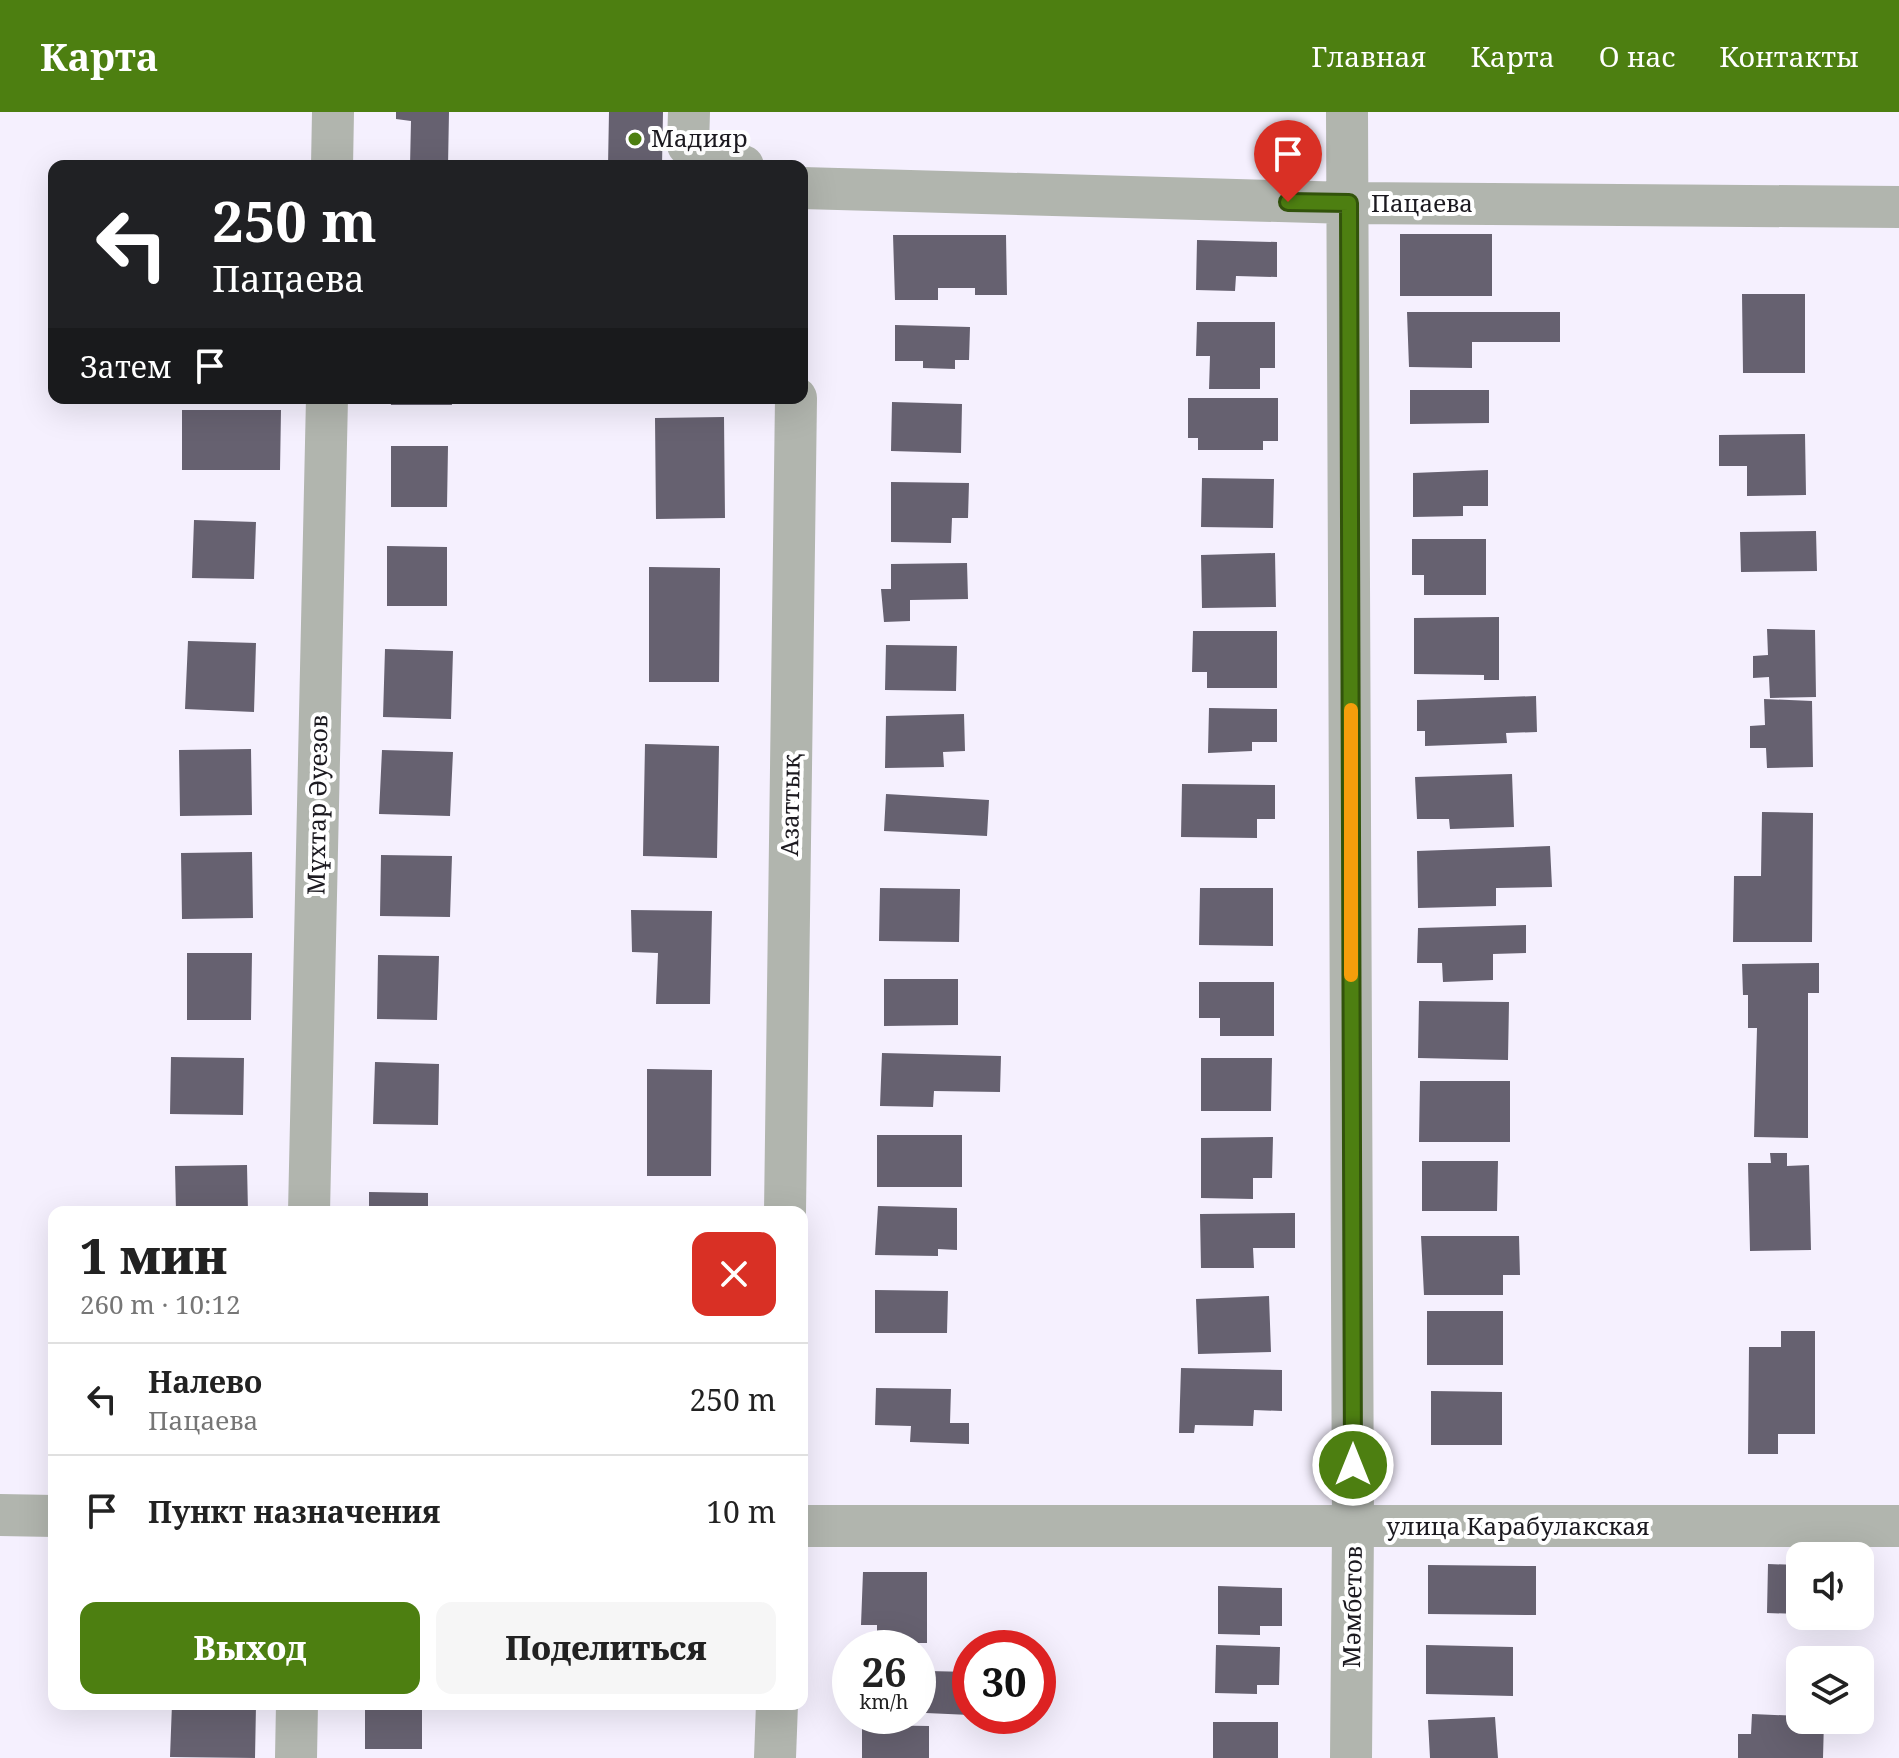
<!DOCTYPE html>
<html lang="ru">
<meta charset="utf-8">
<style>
body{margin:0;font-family:"Noto Serif",serif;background:#f6f6f6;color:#222;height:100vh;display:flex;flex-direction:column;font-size:30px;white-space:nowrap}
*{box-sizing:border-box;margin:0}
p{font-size:26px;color:#767676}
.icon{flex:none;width:44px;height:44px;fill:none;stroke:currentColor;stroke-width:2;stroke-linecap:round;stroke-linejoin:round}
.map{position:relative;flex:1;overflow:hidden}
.details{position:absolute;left:48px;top:1094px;width:760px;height:504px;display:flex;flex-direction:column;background:#fff;border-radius:16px;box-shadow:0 8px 32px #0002}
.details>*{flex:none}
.banner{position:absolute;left:48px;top:48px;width:760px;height:244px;border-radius:16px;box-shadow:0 8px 32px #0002;background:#202124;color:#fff;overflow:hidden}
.fabs{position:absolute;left:1786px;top:1430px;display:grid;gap:16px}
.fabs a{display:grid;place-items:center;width:88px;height:88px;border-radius:16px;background:#fff;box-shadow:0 8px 32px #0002;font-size:40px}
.speed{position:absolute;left:832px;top:1518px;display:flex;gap:16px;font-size:40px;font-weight:700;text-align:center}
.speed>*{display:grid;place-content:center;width:104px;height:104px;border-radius:50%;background:#fff;box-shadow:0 8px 32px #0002;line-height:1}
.speed small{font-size:20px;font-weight:400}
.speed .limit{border:12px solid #d22;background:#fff;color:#111}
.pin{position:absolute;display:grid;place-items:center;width:68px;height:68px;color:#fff;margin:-82px -34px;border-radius:50% 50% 50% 0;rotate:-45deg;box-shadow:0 0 8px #0007}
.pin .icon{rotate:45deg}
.me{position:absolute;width:88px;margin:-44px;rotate:0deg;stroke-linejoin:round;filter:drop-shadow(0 0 6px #0008)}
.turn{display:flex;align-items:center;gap:28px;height:168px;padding:0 32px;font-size:36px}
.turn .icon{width:104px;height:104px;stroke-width:2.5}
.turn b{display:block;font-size:56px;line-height:68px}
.then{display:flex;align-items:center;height:76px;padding:0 32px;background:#0003;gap:16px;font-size:30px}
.round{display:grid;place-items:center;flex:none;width:84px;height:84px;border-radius:16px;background:#f6f6f6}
.overview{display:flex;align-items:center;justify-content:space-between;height:136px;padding:0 32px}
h1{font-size:48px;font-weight:800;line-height:60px}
.action{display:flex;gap:16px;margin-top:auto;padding:16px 32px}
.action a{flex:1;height:92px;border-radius:16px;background:#4d7f11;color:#fff;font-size:32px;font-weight:800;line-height:92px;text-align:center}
.action a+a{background:#f6f6f6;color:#222}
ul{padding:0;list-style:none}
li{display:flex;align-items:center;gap:24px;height:112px;padding:0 32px;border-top:2px solid #e0e0e0}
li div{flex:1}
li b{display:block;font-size:30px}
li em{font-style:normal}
header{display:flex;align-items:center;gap:48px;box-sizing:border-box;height:112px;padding:0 40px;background:#4d7f11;color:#fff}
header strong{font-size:38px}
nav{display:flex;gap:44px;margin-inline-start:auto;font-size:28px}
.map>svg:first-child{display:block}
.building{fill:#666170}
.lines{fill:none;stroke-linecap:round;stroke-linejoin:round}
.minor{stroke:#b1b5ae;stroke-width:42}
.route-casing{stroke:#32530b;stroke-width:20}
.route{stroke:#4d7f11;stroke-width:14}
.slow{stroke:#f59e0b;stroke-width:14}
.poi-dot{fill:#4d7f11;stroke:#fff;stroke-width:3}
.labels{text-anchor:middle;stroke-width:8;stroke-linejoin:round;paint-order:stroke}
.poi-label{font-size:24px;fill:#1c1a20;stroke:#fff;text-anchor:start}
.street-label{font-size:24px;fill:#1c1a20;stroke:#fff}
</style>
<header>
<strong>Карта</strong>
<nav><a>Главная</a><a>Карта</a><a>О нас</a><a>Контакты</a></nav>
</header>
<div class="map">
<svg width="1899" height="1646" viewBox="0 0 1899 1646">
<rect width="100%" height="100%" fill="#f5f0fe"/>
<!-- building -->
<path class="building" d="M396 0H449L448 54H410L411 9 396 7Z
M609 0H663L662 54H608Z
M1400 122H1492V184H1400Z
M893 123H1006L1007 183H975V176H938V188H895Z
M1197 128 1277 130V165L1236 164 1235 179 1196 178Z
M1742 182H1805V261H1743Z
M1407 200H1560V230H1472V256L1409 255Z
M1197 210H1275V256H1260V277H1209L1210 244H1196Z
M895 213 970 215 969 248H955V257L923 256V249H895Z
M1410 278H1489V311L1410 312Z
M390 286H451L452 293H391Z
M1188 286H1278V329H1263V338H1198V326H1188Z
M892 290 962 292 961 341 891 339Z
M182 298H281L280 358H182Z
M724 305 725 406 656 407 655 306Z
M1805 322 1806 383 1747 384V354H1719V323Z
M391 334H448L447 395H391Z
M1488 358V394H1463V404L1413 405V361Z
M1202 366 1274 367 1273 416 1201 415Z
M891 370 969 371 968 406H952L951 431 891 430Z
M194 408 256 410 254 467 192 466Z
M1816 419 1817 459 1741 460 1740 420Z
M1412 427H1486V483H1424V463H1412Z
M387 434 447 435V494H387Z
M1275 441 1276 495 1202 496 1201 443Z
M967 451 968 487 910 488V509L884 510 881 477H891V452Z
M649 455 720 456 719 570H649Z
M1499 505V568H1484V563L1414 562V506Z
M1767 517 1815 518 1816 585 1770 586 1769 565 1753 566V544L1768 543Z
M1193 519H1277V576H1207V560H1192Z
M188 529 256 531 254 600 185 597Z
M886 533 957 534 956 579 885 578Z
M385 537 453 539 451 607 383 605Z
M1536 584 1537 620 1506 621 1507 631 1425 634V619H1417V588Z
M1764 587 1812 589 1813 655 1767 656 1766 636H1750V614L1765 613Z
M1209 596 1277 597V630H1252V639L1208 641Z
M964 602 965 639 943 640 944 655 885 656 886 604Z
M645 632 719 634 717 746 643 744Z
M251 637 252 703 180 704 179 638Z
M382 638 453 640 450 704 379 702Z
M1512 662 1514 715 1450 717 1449 707H1417L1415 665Z
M1182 672 1275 673V707H1257V726L1181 725Z
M886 682 989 688 987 724 884 719Z
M1762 700 1813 701 1812 830H1733L1734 764H1761Z
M1550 734 1552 775 1496 776V794L1418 796 1417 739Z
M252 740 253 806 182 807 181 741Z
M381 743 452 744 450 805 380 804Z
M880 776 960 777 959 830 879 829Z
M1200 776H1273V834L1199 833Z
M631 798 712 799 710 892H656L658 841 632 840Z
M1526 813V841L1493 842V868L1443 870 1442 851H1417L1418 816Z
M187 841H252L251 908H187Z
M378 843 439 844 437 908 377 907Z
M1819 851V881H1808V1026L1754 1025 1757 916H1748V883H1743L1742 852Z
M884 867H958V913L884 914Z
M1199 870H1274V924H1220V906H1199Z
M1419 889 1509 890 1508 948 1418 946Z
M882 941 1001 944 1000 980 934 979 933 995 880 994Z
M171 945 244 946 243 1003 170 1002Z
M1201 946H1272L1271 999H1201Z
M375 950 439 952 438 1013 373 1012Z
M647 957 712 958 711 1064H647Z
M1420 969H1510V1030H1419Z
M877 1023H962V1075H877Z
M1273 1025 1272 1066H1253V1087L1201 1086V1026Z
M1770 1041H1787V1054L1809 1053 1811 1138 1750 1139 1748 1051H1771Z
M1422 1049H1498L1497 1099H1422Z
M247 1053 248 1100H176L175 1054Z
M369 1080 428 1081V1100H369Z
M878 1094 957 1096V1138L938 1137V1144L875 1143Z
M1295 1101V1136H1253L1254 1156H1201L1200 1102Z
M1421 1124H1519L1520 1163H1503V1183H1424Z
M875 1178 948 1179 947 1221H875Z
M1269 1184 1271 1240 1198 1242 1196 1187Z
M1427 1199H1503V1253H1427Z
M1781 1219H1815V1322H1778V1342H1748L1749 1235H1781Z
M1181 1256 1282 1258V1299L1254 1298 1253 1314 1195 1313 1194 1321H1179Z
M876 1276 951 1277 950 1311H969V1332L910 1330 911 1314 875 1313Z
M1431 1279 1502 1280V1333H1431Z
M1768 1452 1800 1453V1502L1767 1501Z
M1428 1453 1536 1454V1503L1428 1502Z
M863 1460H927V1531H877V1513H861Z
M1218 1474 1282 1476V1514H1260V1523L1218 1522Z
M1216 1533 1280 1535 1279 1573H1257V1582L1215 1581Z
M1426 1533 1513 1535V1584L1426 1582Z
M928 1559 970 1560V1603L926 1601Z
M172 1592 256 1593 255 1646 170 1645Z
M365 1592H422V1637H365Z
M1752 1602 1800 1604V1608H1824L1823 1646H1738V1622H1751Z
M1495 1605 1498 1646H1430L1428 1608Z
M1213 1610H1278V1646H1213Z
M862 1613 929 1614V1646H862Z"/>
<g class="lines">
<!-- minor -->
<path class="minor" d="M689 0 688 33 743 54
M1347 0 1353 1416 1351 1646
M332 54 333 0
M802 76 1349 91 1899 95
M309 1100 327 286
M785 1100 796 286
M0 1403 54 1404
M802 1414H1899
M296 1646 297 1592
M775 1646 777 1592"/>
</g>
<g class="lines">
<defs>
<path id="route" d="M1288 90 1349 91 1353 1353"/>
</defs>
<!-- route casing -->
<use href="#route" class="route-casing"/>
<!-- route -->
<use href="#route" class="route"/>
<!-- slow -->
<path class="slow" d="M1351 598V863"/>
</g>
<!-- markers -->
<circle class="poi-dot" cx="635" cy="27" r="8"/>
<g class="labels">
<!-- poi labels -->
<g class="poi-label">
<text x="651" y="35">Мадияр</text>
</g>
<!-- street labels -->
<g class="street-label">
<text x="1422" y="100">Пацаева</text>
<text transform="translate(318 693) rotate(-89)" y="8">Мұхтар Әуезов</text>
<text transform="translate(791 693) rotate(-89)" y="8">Азаттық</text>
<text x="1518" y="1423">улица Карабулакская</text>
<text transform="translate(1353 1495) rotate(-89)" y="8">Мәмбетов</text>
</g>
</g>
</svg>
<div class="fabs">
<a><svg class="icon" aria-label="sound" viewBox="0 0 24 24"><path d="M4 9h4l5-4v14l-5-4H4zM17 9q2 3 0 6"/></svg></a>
<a><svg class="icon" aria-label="layers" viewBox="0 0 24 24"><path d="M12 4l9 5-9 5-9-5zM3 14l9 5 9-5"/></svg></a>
</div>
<div class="speed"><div>26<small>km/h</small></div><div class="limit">30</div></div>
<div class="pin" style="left:1288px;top:90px;background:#d93025"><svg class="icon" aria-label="arrive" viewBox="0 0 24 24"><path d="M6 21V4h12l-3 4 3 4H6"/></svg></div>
<svg class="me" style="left:1353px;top:1353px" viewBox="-20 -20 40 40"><circle r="17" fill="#4d7f11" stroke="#fff" stroke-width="3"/><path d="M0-11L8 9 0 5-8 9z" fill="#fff"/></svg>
<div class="banner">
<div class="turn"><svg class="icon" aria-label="left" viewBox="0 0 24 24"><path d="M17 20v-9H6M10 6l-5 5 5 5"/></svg><div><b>250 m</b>Пацаева</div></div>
<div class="then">Затем<svg class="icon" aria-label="arrive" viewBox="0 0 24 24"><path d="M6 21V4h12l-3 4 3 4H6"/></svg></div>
</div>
<section class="details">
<div class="overview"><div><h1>1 мин</h1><p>260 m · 10:12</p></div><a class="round" style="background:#d93025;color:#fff"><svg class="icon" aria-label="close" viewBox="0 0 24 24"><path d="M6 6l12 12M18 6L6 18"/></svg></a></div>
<ul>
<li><svg class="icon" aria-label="left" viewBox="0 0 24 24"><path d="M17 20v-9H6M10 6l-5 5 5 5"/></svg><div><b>Налево</b><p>Пацаева</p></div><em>250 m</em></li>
<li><svg class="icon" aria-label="arrive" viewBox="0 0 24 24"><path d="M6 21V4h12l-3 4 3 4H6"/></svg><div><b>Пункт назначения</b></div><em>10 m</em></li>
</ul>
<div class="action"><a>Выход</a><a>Поделиться</a></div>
</section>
</div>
